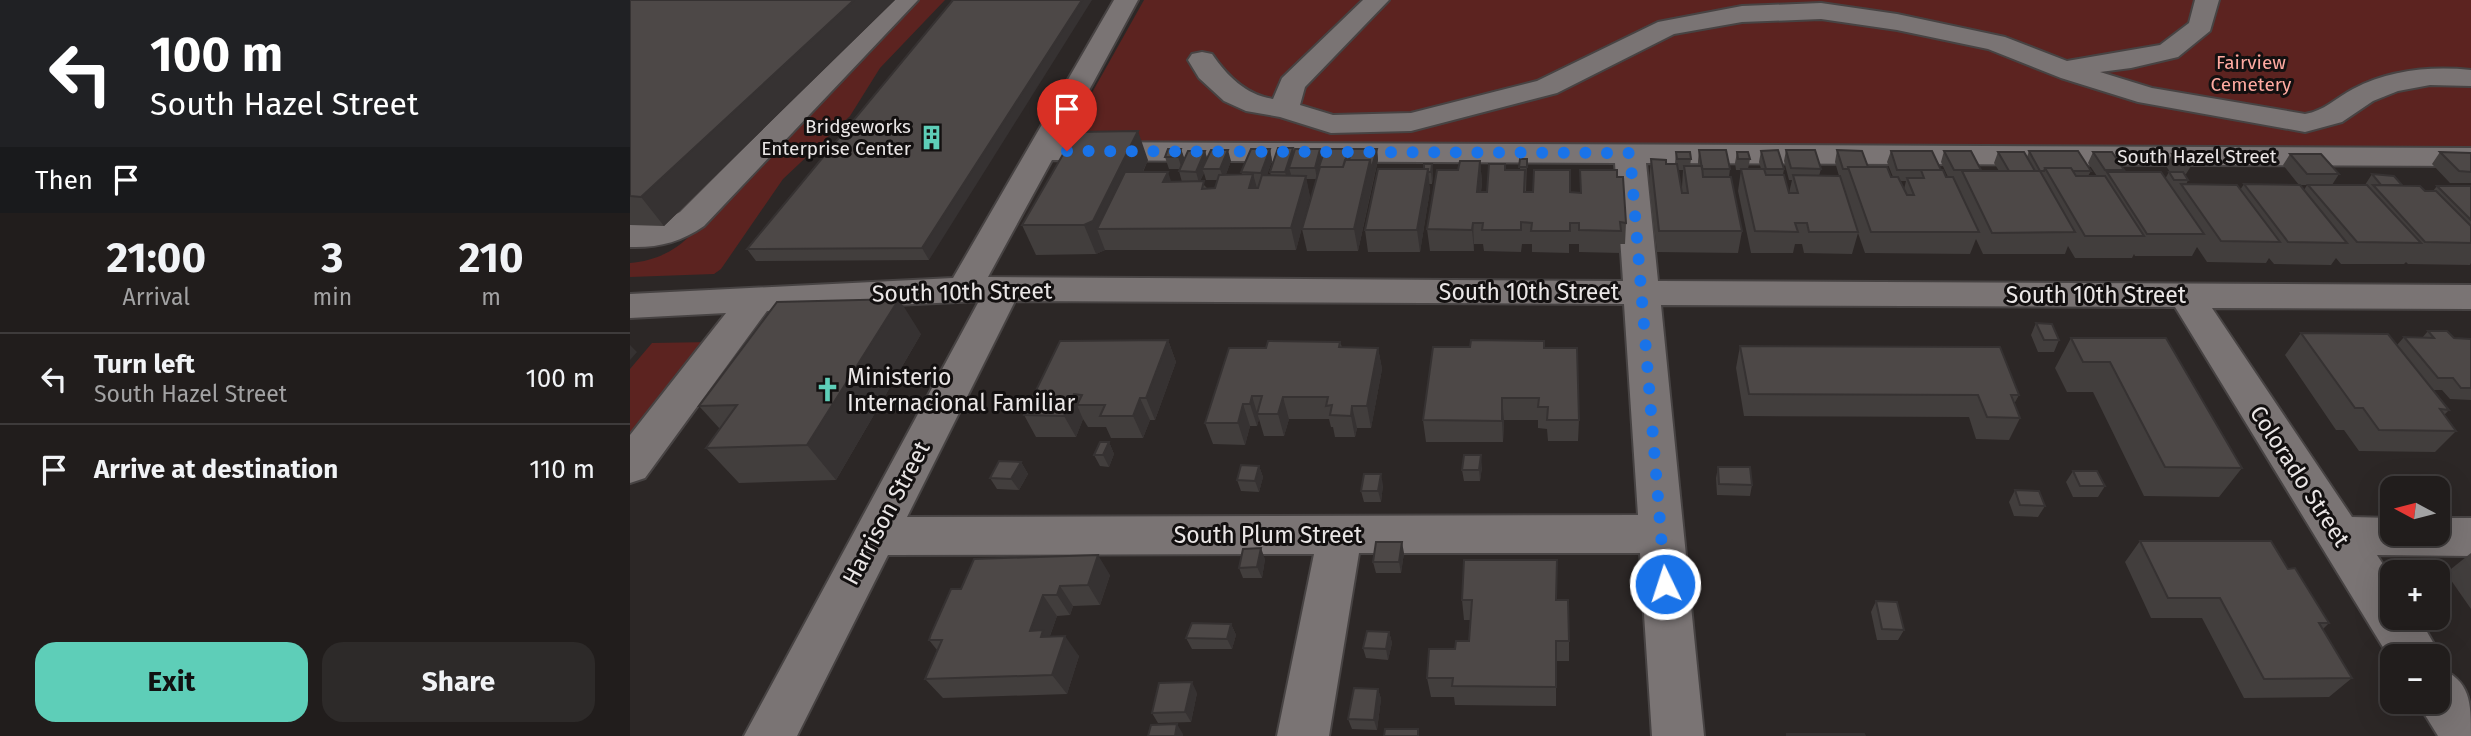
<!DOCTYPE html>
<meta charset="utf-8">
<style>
body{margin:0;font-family:"Fira Sans",sans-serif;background:#2d2a29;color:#f1f3f6;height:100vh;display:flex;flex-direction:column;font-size:26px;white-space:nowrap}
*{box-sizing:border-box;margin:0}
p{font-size:23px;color:#a2a2a3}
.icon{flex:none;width:38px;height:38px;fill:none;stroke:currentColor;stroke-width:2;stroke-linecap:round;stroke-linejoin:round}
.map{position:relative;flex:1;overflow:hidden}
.sheet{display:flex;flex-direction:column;background:#211d1c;width:630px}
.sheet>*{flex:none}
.banner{background:#202124;color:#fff;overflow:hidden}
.needle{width:46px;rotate:277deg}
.tools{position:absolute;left:1750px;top:476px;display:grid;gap:14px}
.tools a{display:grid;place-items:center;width:70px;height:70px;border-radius:14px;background:#211d1c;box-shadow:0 7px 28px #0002,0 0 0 2px #3e3b3b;font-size:35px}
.pin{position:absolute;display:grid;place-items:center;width:60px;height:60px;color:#fff;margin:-72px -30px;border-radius:50% 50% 50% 0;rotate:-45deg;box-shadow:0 0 7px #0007}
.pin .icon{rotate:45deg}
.me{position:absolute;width:77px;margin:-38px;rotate:356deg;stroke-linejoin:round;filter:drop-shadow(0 0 5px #0008)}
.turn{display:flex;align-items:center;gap:24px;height:147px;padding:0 35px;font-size:32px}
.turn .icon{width:91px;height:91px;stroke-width:2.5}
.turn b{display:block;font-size:49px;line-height:60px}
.then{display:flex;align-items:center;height:66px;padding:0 35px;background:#0003;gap:14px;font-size:26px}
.eta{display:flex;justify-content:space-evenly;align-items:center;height:119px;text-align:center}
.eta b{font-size:42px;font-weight:700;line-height:49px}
.button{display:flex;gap:14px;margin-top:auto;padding:14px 35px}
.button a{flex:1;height:80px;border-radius:21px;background:#5eceb8;color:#111;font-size:28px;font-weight:700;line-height:80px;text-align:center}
.button a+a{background:#2d2a29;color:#f1f3f6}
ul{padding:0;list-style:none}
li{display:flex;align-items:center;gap:21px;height:91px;padding:0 35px;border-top:2px solid #3e3b3b}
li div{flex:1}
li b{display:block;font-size:26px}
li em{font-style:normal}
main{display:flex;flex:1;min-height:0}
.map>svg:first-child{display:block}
.green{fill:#5c2320}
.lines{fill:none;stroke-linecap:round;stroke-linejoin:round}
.minor-casing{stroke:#474343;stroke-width:4}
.minor{fill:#7a7474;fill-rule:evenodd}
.wall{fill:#423e3d;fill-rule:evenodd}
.shaded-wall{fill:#363232}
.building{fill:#4d4847;stroke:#363232;stroke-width:2}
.route{stroke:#1a73e8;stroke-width:12;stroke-dasharray:0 21.6}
.labels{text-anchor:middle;stroke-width:6;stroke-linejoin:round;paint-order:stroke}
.far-park-label{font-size:19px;fill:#ffaaa1;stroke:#131010}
.far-poi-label{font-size:19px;fill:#eae6e6;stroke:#131010;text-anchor:end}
.far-street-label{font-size:19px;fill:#eae6e6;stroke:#131010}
.street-label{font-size:23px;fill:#eae6e6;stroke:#131010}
.poi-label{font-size:23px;fill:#eae6e6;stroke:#131010;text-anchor:start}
</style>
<main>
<section class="sheet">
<div class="banner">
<div class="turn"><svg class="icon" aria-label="left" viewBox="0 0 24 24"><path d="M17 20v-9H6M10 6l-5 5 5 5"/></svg><div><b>100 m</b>South Hazel Street</div></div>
<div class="then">Then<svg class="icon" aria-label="arrive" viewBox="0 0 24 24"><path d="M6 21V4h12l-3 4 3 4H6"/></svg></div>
</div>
<div class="eta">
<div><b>21:00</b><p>Arrival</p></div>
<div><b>3</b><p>min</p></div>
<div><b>210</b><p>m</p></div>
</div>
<ul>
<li><svg class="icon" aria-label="left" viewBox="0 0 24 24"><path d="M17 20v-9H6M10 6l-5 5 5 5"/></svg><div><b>Turn left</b><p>South Hazel Street</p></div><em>100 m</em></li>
<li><svg class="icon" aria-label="arrive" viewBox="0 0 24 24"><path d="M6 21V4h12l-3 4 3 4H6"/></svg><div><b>Arrive at destination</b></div><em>110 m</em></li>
</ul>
<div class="button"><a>Exit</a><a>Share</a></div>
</section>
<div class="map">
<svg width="1841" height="736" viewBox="0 0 1841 736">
<rect width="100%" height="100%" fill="#2c2726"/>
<!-- green -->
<path class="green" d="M284 0H315L250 68 220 116 153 179 91 269 84 274 0 277V263C46 259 66 232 91 198Z
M514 0H1841V147L440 143 441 130Z
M82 342 0 448V369L22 343Z"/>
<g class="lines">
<defs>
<path id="minor" d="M262 0H288L74 226C51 242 28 248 0 247V225H26L50 212Z
M484 0H508L431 142 1841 148V166L1016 163 1028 281 1841 285V309L1582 308 1722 517 1762 518V534H1808V518H1841V556L1747 555 1762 578V618H1789L1811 656 1808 662V656H1762V662L1545 307 1031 305 1074 736H1022L1010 553H729L699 736H647L684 554 258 555 167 736H114L349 301 137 311 15 478 0 483V435L96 313 0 318V294L323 278ZM422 160 985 163 993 281 358 277ZM385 301 994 304 1008 515 277 517Z
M733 0H759L675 87 670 105 703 115 781 113 907 81 1028 22 1112 6 1191 3 1267 14 1375 37 1437 61 1530 45 1559 23 1565 0H1589L1580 31 1548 57 1501 68 1470 72 1522 88 1675 114C1694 111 1706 98 1723 89 1759 70 1801 66 1841 70V86L1800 85 1768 91 1743 101 1712 122 1675 132 1508 102 1431 78 1358 49 1267 30 1191 19 1112 22 1044 34 927 93 781 131 701 133 650 117 616 111 594 101 569 78 558 60 562 54 572 52 582 54C597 76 616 95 643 99L652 78Z
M1808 667C1841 681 1841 702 1841 736H1808L1787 702H1808Z"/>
</defs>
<!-- minor casing -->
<use href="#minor" class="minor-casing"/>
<!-- minor -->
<use href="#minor" class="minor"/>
</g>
<!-- wall -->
<path class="wall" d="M0 0H265L34 226 0 225Z
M323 0 299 260 126 261 117 249Z
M663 148 664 153 690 149 692 158 720 156 747 149 748 160 728 251H677L672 229 686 179H676L680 197 666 250H475L466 254 406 255 392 225 518 160 513 172 541 182H552L549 171 550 169H539L535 157 551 149 554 159 575 151 577 158 601 161 596 174H612L611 172 640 149 642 161 637 175 641 176 640 172ZM574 173 576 180H587L585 188H577L570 181Z
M1069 150 1100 169 1099 177 1112 231 1108 253 1027 252 1019 181 1021 159 1036 164H1045L1046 152 1061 159 1060 166H1068V161ZM1048 170H1053L1052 187V193Z
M1156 150 1191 169 1189 176H1209L1205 162 1207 150 1238 167 1261 177H1263L1257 162 1261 151 1311 170 1316 177H1318L1311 162 1314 151 1350 171H1369L1364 163 1368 152 1397 157 1399 151 1461 171 1458 176H1467L1458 163 1463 152 1494 170 1493 172 1535 179 1539 172H1540L1536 166 1542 154 1563 163 1556 174H1554L1558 180 1556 185 1610 190 1614 184 1674 190 1677 185H1669L1653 165 1660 154 1709 174 1702 185H1735L1742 174 1772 185 1795 191H1803L1807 186H1841V263L1840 265 1778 264 1776 262 1774 264H1711L1706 258 1701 265 1644 264 1639 258 1636 263 1577 262 1567 247 1562 256H1505L1504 254 1502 258H1445L1438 246 1435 254H1353L1346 239 1340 254 1235 253 1228 233 1222 254 1174 253 1172 244H1165L1163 253H1121L1108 191 1111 170H1106L1105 163 1107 152 1120 159 1118 169H1131L1129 162 1131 151 1154 169 1153 175 1159 193 1162 180H1159L1154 161ZM1270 181H1276L1274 189Z
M1810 152 1841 153V183H1820L1802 164Z
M890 159H897L896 192 950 193V170L987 177 996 223 995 244H990V253L949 252V244H939V253L902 252V244H892L891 252 854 251 853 244H844V251H800L797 229 828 170 850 161 852 182 851 192H857L875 170H890Z
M802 164 803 175 802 184H799L800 190 790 252H738L735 230 794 169Z
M1406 323 1429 340 1424 352H1408L1401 335Z
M1798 331 1824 338 1841 339V400L1820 399 1812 390H1803L1819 410 1814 415 1826 431 1805 452 1729 451 1714 430H1706L1655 355 1671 333 1767 345 1774 337 1792 338Z
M291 334 206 480 109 483 76 448 90 429 69 406Z
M1441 338H1536L1612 468 1589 497 1514 496 1463 392H1437L1425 368Z
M538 340 546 362 525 420H520L513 438H481L476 427H458L453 419 446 437H406L394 415Z
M710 342 712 347 748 348 752 369 741 428H727L725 437H705L703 427H701L699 419H659L654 436H634L629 419 627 426H620L615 445 583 444 575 423 636 348Z
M1110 346 1389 395 1384 404 1390 418 1379 440 1346 439 1339 417 1114 416 1106 368Z
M914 348 949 420 948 441H918L917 429 908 428V420H874L873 442H796L793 420Z
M479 442 484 454 479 467 470 466 464 455Z
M391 462 398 474 389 490 367 489 360 478Z
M629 466 633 477 629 492 611 491 607 480Z
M852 467 850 481H834L832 470Z
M1088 467 1122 485 1120 496 1087 495 1086 478Z
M1443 471 1475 486 1468 497H1443L1436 482Z
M753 485 751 502H734L731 491Z
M1385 490 1415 506 1408 517 1384 516 1379 502Z
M1510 541 1658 569 1699 623 1693 629 1722 678 1699 697 1614 698 1572 618H1521L1495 562Z
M774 553 771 573H746L743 562Z
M1841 553V609L1816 573Z
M635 559 632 578H613L609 568Z
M480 575 470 605 443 606 440 615 427 616 420 636 449 656 437 694 313 698 295 679 307 650 299 640 331 589Z
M832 600H926L939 641V661H926V706L825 705 824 697H801L797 678 825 649 839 641 841 620H834Z
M1246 601 1274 630 1268 640H1247L1241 612Z
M601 624 606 635 602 649H562L556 638Z
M759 632 762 643 758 660 736 658 733 648Z
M748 689 751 699 747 730 722 729 718 719Z
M567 693 561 722 528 723 522 713Z"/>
<!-- shaded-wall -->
<path class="shaded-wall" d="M224 0H265L34 226 11 197Z
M452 0H462L299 260 292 248Z
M508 131 518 160 486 229H467L475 250 466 254 454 225Z
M663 148 665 160 659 168 661 174 658 183 655 172Z
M551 149 555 160 552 169 548 157Z
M640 149 642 161 634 184 631 173Z
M690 149 692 160 687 179 685 168Z
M747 149 748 160 743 181 741 170Z
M598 150 601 161 594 180 590 169Z
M575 151 578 162 572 169 574 173 569 183 566 172Z
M740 160 743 181 728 251 724 229Z
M850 161 852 182 849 213 847 192Z
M802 164 803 175 802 184 801 172Z
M798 169 800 190 790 252 787 230Z
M538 172 545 193 533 182Z
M623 174 629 195 619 188Z
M676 176 680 197 666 250 661 228Z
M843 223 844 244V251L842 230Z
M269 299 291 334 206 480 177 445Z
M538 340 546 362 525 420 516 398Z
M0 345 7 352 0 360Z
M748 348 752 369 741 428 737 406Z
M444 394 449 405H447L453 419 446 437 434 416Z
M622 396 629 419 627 426 620 404Z
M653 397 659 419 654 436 648 414Z
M510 398 520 420 513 438 503 416Z
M872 398 874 420 873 442 872 421Z
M613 404 620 426 615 445 608 423Z
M722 406 727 428 725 437 721 416Z
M479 442 484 454 479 467 473 455Z
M851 455 852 467 850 481 849 470Z
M391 462 398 474 389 490 381 479Z
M629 466 633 477 629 492 625 481Z
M751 474 753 485 751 502 748 491Z
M772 542 774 553 771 573 769 562Z
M631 548 635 559 632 578 627 567Z
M468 555 480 575 470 605 458 585Z
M430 586 443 606 440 615 427 595Z
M413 595 427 616 419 638 428 650 400 631Z
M601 624 606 635 602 649 597 639Z
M759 632 762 643 758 660 756 649Z
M435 636 449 656 437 694 422 675Z
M562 682 567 693 561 722 555 712Z
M748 689 751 699 747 730 744 720Z
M547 724 553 734V736H545Z"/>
<!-- building -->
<path class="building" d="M0 0H224L11 197 0 196Z
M323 0H452L292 248 117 249Z
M508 131 463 221 454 225H392L446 132Z
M648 148H663L655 172H640Z
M538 149H551L548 157H535Z
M621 149H640L631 173 611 172Z
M665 149H690L685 168H659Z
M695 149H719L713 167H689Z
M722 149H747L741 170 740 160H719Z
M581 150H598L590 169H572Z
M1069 150H1096L1100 169H1072Z
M1148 150 1154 169H1136L1131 151Z
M1156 150H1185L1191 169 1161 168Z
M1207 150 1232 151 1238 167H1218V169H1213Z
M558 151H575L566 172 549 171Z
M1261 151H1302L1311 170H1267Z
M1314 151H1341L1351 170H1324Z
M1399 151H1448L1461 171H1443L1441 168H1415L1414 171H1410Z
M1046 152H1060L1061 159H1047Z
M1107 152H1118L1120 159H1108Z
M1368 152H1394L1405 171H1379Z
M1463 152H1482L1494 170H1475Z
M1810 152 1841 153V172L1829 171Z
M1542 154 1556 155 1563 163H1548Z
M1660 154H1691L1709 174H1677Z
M890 159H897V167H889Z
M1021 159 1036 160V164H1047L1052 193H1058L1054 166H1072L1073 177H1101L1112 231H1029Z
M715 160H740L724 229H672L690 167H713Z
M830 161H850L847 192H857L859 164H875V170H895L894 192H903L904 170H940V192L951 193 950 170H987V177H993L996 223 990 222 991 231 949 230V223H940V231H901L902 223 891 222V230H852L853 223H843L842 230 797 229 807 170H828Z
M794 164H802L801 172H798V169H794Z
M1218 167H1257L1261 177H1268L1277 195H1284L1277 178H1294L1291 170H1313L1316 177H1323L1349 232H1241Z
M1415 168H1441L1446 176H1475L1514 236H1455Z
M748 169H798L787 230H735Z
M1111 169H1134L1136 175H1154L1159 193H1168L1163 175 1210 176 1228 232H1179L1177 223H1165L1168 232 1125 231Z
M1332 171H1410L1445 232 1362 233Z
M495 172H538L533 182 574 181 572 189 585 188 589 175 623 174 619 188H628L632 175 676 176 661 228 467 229Z
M1477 172H1531L1574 234H1517Z
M1539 172H1553L1558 180H1544Z
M1742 174 1764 176 1772 185H1751Z
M1551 184 1607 185 1650 242 1591 241Z
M1614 184 1670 185 1717 243 1658 242Z
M1678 185H1737L1791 243 1727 242Z
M1743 185 1790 186 1795 191H1806L1841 226V243L1795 242Z
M1807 186H1841V220Z
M269 299 177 445 76 448 107 405 69 406 147 302Z
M1406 323 1422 324 1429 340H1414Z
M1798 331H1817L1824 338 1841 339V388H1831L1823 378H1808L1774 337 1804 338Z
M1671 333 1758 334 1819 410 1810 409 1826 431 1749 430 1733 408H1725Z
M1441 338H1536L1612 468 1535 467 1480 362H1453Z
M538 340 516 398H510L503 416H470L475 405H447L452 395 444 394 434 416 394 415 430 341Z
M841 340 914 341V348H947L949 420H917L918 407H908L909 398H872V421L793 420 803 347H840Z
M638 341 710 342 709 347 748 348 737 406H722L721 416 700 415 702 405 696 406 698 397H653L648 414H627L632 396H622L620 404H613L608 423H575L599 348H636Z
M1110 346 1370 347 1389 395H1381L1390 418 1357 417 1348 395 1119 394Z
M470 442H479L473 455H464Z
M834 455H851L849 470H832Z
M369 461 391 462 381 479 360 478Z
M611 465 629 466 625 481 607 480Z
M1088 467H1120L1122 485 1089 484Z
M1443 471H1467L1475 486H1450Z
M734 474H751L748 491H731Z
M1385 490 1409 491 1415 506 1390 505Z
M1510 541H1641L1658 569 1665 568 1699 623H1689L1722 678 1634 679 1590 598H1538Z
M746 542H772L769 562H743Z
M631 548 627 567 609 568 613 549Z
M468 555 458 585 430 586 427 595H413L400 631 413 630 411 637 435 636 422 675 295 679 312 640H299L301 634 321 589H331L344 559Z
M834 560H927L926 600H938L939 641H926V687L822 686 823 678H797L799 649H825L826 641H839L842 600H832Z
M1246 601 1267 602 1274 630 1252 629Z
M562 623 601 624 597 639 556 638Z
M737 631 759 632 756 649 733 648Z
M562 682 555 712 522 713 529 683Z
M724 688 748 689 744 720 718 719Z
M547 724 545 736H518L521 725Z
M755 729H788V736H754Z
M1157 734H1234L1235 736H1157Z"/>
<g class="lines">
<!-- route -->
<path class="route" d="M437 151 1000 153 1035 584"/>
</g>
<!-- icons -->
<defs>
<symbol id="building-bare" viewBox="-9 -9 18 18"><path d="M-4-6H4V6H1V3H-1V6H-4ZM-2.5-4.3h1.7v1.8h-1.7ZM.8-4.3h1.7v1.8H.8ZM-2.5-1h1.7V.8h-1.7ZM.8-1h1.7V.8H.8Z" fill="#5eceb8" stroke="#131010" stroke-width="2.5" paint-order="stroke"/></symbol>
<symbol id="church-bare" viewBox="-9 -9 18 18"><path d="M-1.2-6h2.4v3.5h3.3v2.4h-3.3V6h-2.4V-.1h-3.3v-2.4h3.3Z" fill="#5eceb8" stroke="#131010" stroke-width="2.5" paint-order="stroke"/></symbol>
</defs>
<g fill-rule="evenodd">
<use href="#building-bare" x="284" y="120" width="35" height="35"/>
<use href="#church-bare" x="180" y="372" width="35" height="35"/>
</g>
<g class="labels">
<!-- far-park labels -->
<g class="far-park-label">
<text x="1621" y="69">Fairview<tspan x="1621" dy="22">Cemetery</tspan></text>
</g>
<!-- far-poi labels -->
<g class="far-poi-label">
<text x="281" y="133">Bridgeworks<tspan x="281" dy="22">Enterprise Center</tspan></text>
</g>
<!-- far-street labels -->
<g class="far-street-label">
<text x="1567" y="163">South Hazel Street</text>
</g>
<!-- street labels -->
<g class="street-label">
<text transform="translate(332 292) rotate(-1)" y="8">South 10th Street</text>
<text x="899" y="300">South 10th Street</text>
<text x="1466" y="303">South 10th Street</text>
<text transform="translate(1670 476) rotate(57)" y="8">Colorado Street</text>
<text transform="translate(256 513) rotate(-62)" y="8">Harrison Street</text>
<text x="638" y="543">South Plum Street</text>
</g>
<!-- poi labels -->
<g class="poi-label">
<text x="217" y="385">Ministerio<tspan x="217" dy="26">Internacional Familiar</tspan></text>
</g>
</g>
</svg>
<div class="tools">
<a><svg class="needle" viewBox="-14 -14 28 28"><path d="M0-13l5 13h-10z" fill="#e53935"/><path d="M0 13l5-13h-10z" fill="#a2a2a3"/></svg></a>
<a>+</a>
<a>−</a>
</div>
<div class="pin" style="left:437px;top:151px;background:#d93025"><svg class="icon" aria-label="arrive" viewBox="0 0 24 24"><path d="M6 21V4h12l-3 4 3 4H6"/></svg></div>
<svg class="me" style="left:1035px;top:584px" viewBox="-20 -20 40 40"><circle r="17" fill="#1a73e8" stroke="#fff" stroke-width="3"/><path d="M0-11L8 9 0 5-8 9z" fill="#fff"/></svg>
</div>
</main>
